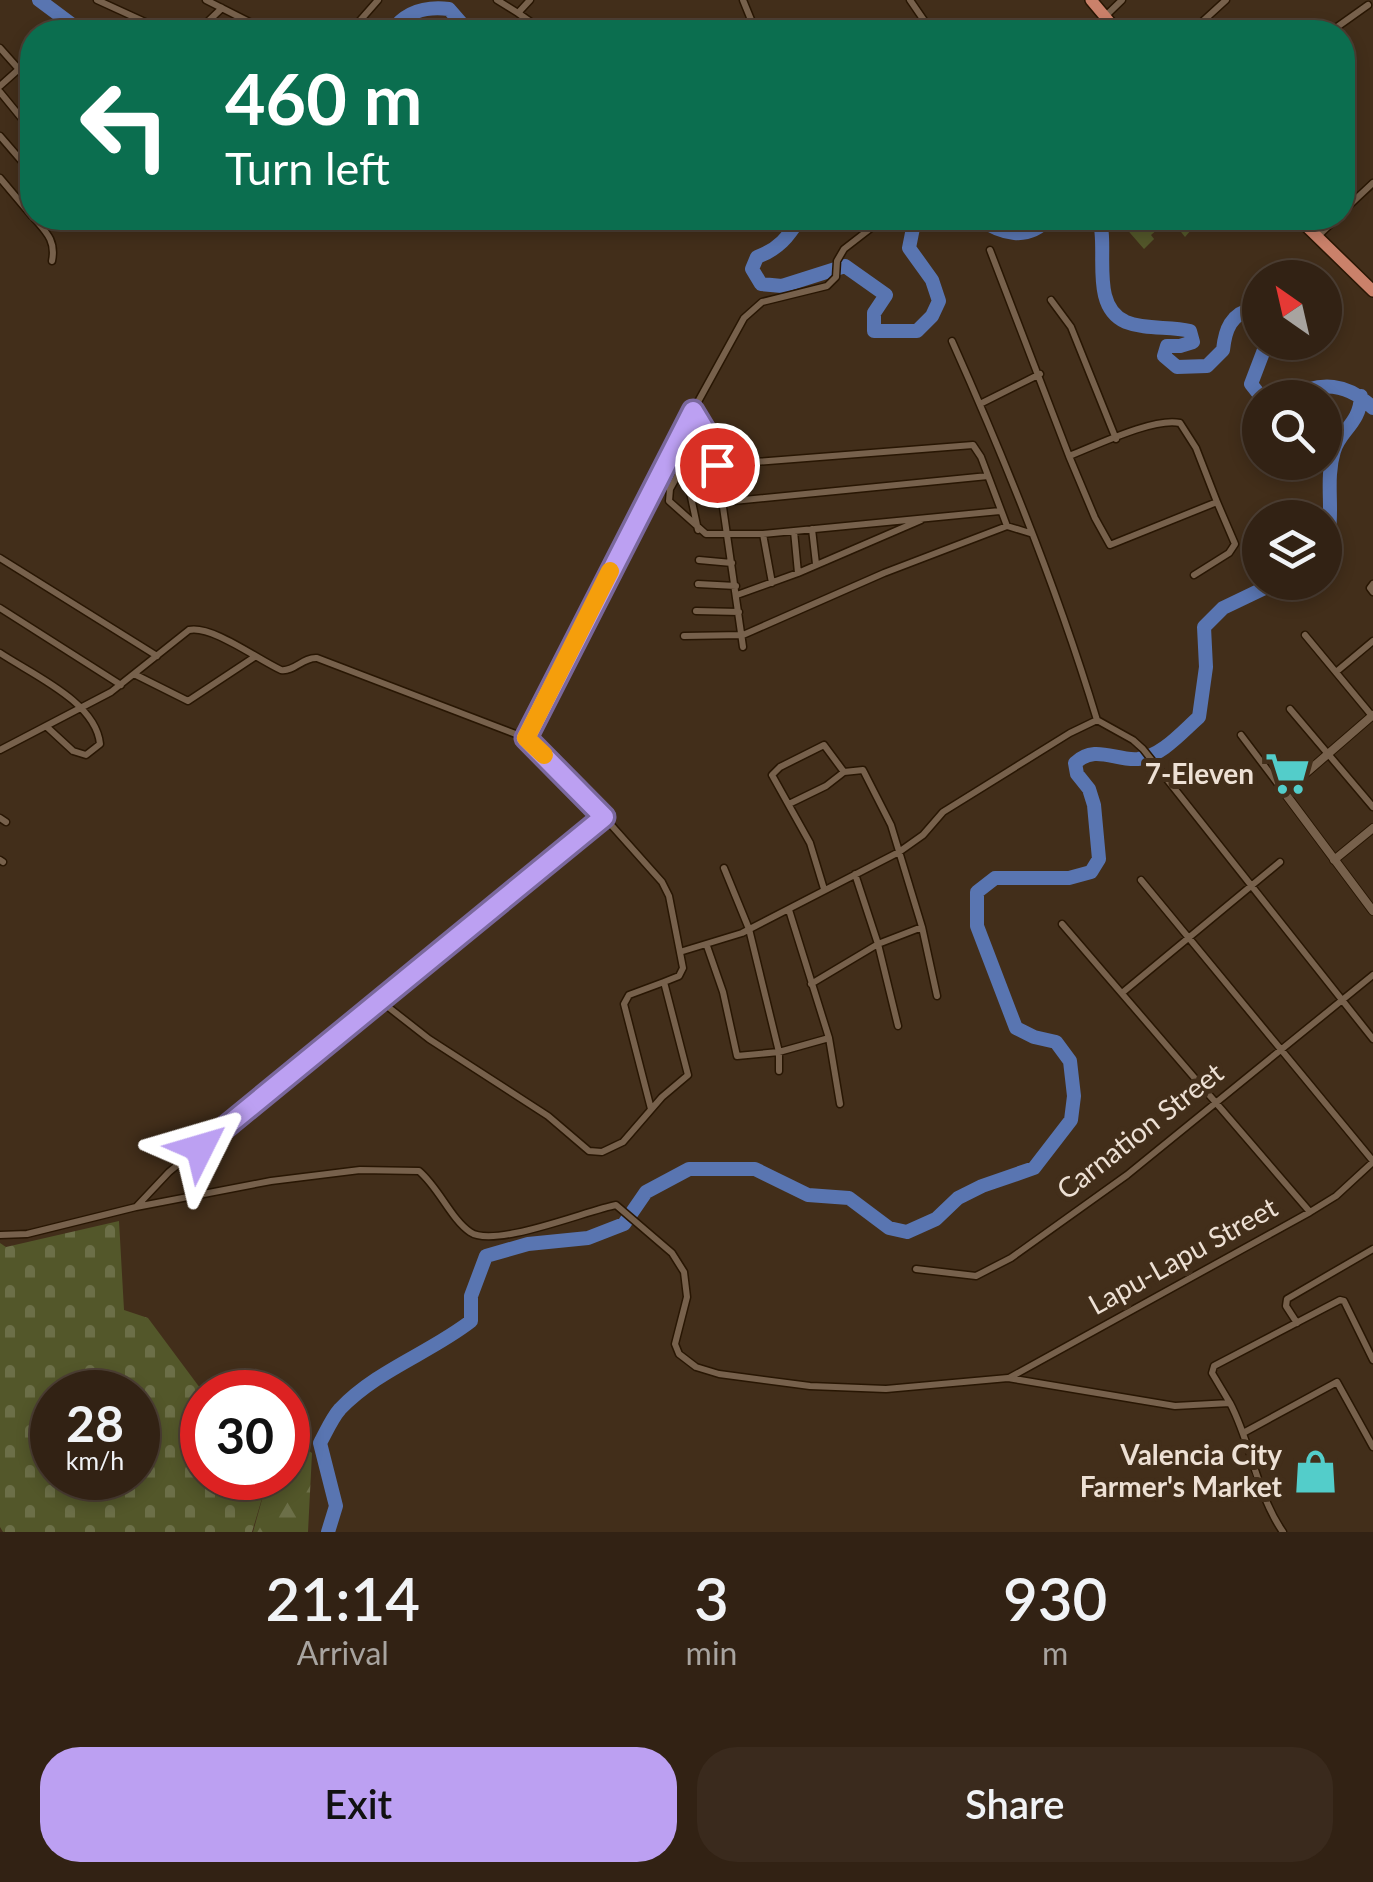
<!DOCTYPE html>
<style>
body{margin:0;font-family:Lato,sans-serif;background:#3a2a1d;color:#f1f3f6;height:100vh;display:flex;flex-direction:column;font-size:38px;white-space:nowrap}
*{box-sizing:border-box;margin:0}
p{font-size:32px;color:#a8a4a0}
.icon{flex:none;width:55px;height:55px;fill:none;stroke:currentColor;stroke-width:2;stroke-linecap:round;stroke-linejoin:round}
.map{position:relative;height:1532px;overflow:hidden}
.details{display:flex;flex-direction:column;background:#322214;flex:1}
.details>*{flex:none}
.hud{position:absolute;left:20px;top:20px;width:1335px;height:210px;border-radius:40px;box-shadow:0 5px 15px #0003,0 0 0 2px #4d3f34;background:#0b6e4f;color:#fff;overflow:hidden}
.needle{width:65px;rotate:326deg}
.tools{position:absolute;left:1242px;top:260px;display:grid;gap:20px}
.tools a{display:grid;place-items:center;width:100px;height:100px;border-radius:50%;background:#322214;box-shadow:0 5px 15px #0003,0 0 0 2px #4d3f34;font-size:50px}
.speed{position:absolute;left:30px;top:1370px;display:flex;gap:20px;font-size:50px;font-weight:700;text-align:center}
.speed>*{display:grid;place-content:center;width:130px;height:130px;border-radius:50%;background:#322214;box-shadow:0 5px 15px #0003,0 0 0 2px #4d3f34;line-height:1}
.speed small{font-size:25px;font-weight:400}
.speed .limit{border:15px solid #d22;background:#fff;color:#111}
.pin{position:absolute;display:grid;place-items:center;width:85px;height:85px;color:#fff;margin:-42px;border:5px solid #fff;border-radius:50%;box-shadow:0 2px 10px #0007}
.me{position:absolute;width:110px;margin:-55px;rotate:50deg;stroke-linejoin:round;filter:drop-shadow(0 0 8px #0008)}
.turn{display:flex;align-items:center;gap:35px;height:210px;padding:0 40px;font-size:45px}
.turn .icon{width:130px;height:130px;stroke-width:2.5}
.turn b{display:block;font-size:70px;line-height:85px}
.eta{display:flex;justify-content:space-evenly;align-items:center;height:170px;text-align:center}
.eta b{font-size:60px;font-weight:600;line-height:70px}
.action{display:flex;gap:20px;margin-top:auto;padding:20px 40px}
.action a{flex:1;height:115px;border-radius:40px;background:#bca0f2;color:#111;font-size:40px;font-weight:600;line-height:115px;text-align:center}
.action a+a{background:#3a2a1d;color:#f1f3f6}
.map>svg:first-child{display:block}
.forest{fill:url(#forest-firs)}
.cemetery{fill:url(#cemetery-stones);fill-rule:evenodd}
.park{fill:url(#park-crowns)}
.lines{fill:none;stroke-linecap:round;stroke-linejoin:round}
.river{stroke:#5975b1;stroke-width:14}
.minor-casing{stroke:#281603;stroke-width:9}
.tertiary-casing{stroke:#281603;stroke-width:10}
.trunk-casing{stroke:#281603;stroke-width:14}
.minor{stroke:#77614c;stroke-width:6}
.tertiary{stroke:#77614c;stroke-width:8}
.trunk{stroke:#ca816a;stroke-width:11}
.route-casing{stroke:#7a689d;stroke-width:25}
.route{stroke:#bca0f2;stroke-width:18}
.slow{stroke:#f59e0b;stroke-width:18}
.labels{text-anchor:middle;stroke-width:10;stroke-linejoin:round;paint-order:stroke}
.poi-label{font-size:28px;font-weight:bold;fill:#ede0d4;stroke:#422e1a;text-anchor:end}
.street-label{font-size:28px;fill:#ede0d4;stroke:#422e1a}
</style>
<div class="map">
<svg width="1373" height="1532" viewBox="0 0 1373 1532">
<defs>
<pattern id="forest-firs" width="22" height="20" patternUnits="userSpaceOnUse" patternTransform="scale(2.5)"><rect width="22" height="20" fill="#53572a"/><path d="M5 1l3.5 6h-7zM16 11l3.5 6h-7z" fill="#6c6f48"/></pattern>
<pattern id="cemetery-stones" width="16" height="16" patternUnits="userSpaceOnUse" patternTransform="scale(2.5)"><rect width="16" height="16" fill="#53572a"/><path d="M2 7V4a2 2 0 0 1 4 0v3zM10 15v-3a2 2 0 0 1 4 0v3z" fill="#6c6f48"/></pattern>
<pattern id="park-crowns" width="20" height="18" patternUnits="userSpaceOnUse" patternTransform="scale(2.5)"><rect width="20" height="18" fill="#53572a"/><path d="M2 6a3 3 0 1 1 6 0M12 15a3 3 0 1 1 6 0" fill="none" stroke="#6c6f48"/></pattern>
</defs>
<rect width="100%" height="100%" fill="#422e1a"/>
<!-- forest -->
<path class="forest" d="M288 1443H297L312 1453 308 1532H253L266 1485 263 1478H288Z"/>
<!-- cemetery -->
<path class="cemetery" d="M119 1221 124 1310 148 1318 203 1392 202 1478H261L266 1485 252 1532H3L0 1527V1243L6 1247ZM52 1392H138V1478H52Z"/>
<!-- park -->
<path class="park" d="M1117 218H1179L1191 230 1185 237 1174 223 1164 232 1159 228 1151 235 1154 239 1144 249Z"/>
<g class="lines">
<!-- river -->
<path class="river" d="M39 0 82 32
M391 32C405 12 424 6 449 9L469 32
M800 218C788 237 779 249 757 257L752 269 761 284 782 286 845 266 886 295 874 313V331H917L932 316 939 301 932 280 909 248 915 218
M978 218C1001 234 1028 242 1049 218
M1099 218C1109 248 1089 306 1126 322 1146 330 1170 326 1190 331L1193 342 1180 346H1167L1164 356 1177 367 1207 366 1223 350C1225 330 1231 313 1253 309L1260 318
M1262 398 1251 384 1267 342
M1290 398C1320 380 1348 383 1373 408
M1325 546C1336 515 1324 483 1334 451 1340 430 1360 424 1361 396
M328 1532 336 1506 320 1443C326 1432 332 1418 340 1409 377 1370 430 1353 471 1321V1296L486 1256 528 1244 588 1238 624 1224 646 1192 689 1169H755L808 1195 849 1198 889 1228 907 1232 936 1219 958 1198 982 1186 1034 1168 1071 1120 1074 1096 1070 1061 1056 1042 1034 1037 1016 1028 977 926V892L995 878H1069L1091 872 1099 859 1094 805 1089 789 1077 774 1075 763C1095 744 1115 761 1138 759 1162 756 1182 732 1199 717L1206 667 1204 627 1223 608 1277 582"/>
<defs>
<path id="minor" d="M97 0 167 32
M206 0 269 32
M497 0 518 13 530 0
M743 0 756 32
M910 0 932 32
M518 13 545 32
M197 32 222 8
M350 32 378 0
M1089 32 1122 0
M1191 32 1226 0
M1330 32 1368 5
M0 48 32 84
M0 86 19 69
M0 92 32 131
M0 136 32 173
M24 163 32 143
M0 178 32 216
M1342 212 1373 183
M34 218C47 233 56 241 52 261
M1318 236 1337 218
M990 250 1069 456 1095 518 1110 545 1217 502 1235 544 1229 553 1194 575
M1051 300 1071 327 1116 439
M952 341C1007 464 1058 591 1097 720L1133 740 1143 749 1373 1039
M980 404 1040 374
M693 411 708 436 717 465 743 647
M714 451 684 464 670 489 669 501 706 534H763L1000 511
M1069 456C1095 446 1154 417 1180 423L1196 448 1217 502
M684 464 698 530
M717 465 973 445 981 457 1007 526
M723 502 988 476
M812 529 816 564
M794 531 798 573
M763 534 772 583
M0 558 157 656
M699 560 732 563
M698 584 736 586
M1373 584 1370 588 1373 592
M737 595 798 573 921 520
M0 608 121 685
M696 611 739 612
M1305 635 1373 717
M684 636 743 635 884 573 1007 526 1030 533
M0 653C33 675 96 702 100 744L86 755 73 751 47 727
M1336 672 1373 641
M134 674 188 701 253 658
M1290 709 1373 807
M1241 735 1284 792
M526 738 683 429 744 318 762 302 827 286 836 277 837 261 844 249 884 218
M0 750 111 692 189 630C212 625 257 659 281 670 294 672 303 657 317 658L526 738 604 817 662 882 669 896 683 968 679 976 664 982 688 1075 662 1097 623 1142 602 1152 589 1151 548 1116 429 1039 378 999
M789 804 826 786 844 772
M0 818 6 822
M0 860 3 862
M724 868 749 929 779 1052V1071
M855 874 878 944 898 1026
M1141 880 1373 1161
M789 910 829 1038 840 1104
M1062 924 1310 1212
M922 927 937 996
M707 946 723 992 737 1056 779 1052 829 1038
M683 951 742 933 899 852 923 835 943 812 1070 733 1097 720
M811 984 878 944 922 927 891 825 863 770 844 772 824 745 780 767 772 775 810 843 824 889
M1122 993 1280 862
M651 1109 624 1004 629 995 664 982
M137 1206 169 1172 604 817
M0 1235 27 1234 136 1207 271 1181 360 1170 419 1171C439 1188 451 1219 470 1232 494 1249 588 1210 616 1205L672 1253 684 1272 687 1297 675 1344 679 1354 696 1367 719 1374 810 1386 886 1389 1008 1378 1175 1406 1230 1403C1252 1445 1256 1493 1283 1532
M916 1269 976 1276 1011 1258 1127 1175 1373 975
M1297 1323 1286 1306 1287 1299 1373 1249
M1009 1378 1310 1212 1336 1196 1373 1162
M1230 1403 1212 1373 1214 1366 1340 1300 1344 1301 1373 1360
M1245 1432 1337 1382 1373 1447"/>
<path id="tertiary" d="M1373 715 1284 792 1373 911
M1334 860 1373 828"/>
<path id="trunk" d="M1091 0 1118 32
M1298 218 1373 291"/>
</defs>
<!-- minor casing -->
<use href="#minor" class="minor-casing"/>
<!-- tertiary casing -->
<use href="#tertiary" class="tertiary-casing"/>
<!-- trunk casing -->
<use href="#trunk" class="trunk-casing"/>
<!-- minor -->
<use href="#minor" class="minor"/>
<!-- tertiary -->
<use href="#tertiary" class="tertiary"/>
<!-- trunk -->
<use href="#trunk" class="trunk"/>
</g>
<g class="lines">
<defs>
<path id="route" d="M200 1148 604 817 526 738 693 411 708 436 717 465"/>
</defs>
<!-- route casing -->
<use href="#route" class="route-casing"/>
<!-- route -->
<use href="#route" class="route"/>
<!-- slow -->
<path class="slow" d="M544 755 526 738 610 571"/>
</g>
<!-- icons -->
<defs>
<symbol id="supermarket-bare" viewBox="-9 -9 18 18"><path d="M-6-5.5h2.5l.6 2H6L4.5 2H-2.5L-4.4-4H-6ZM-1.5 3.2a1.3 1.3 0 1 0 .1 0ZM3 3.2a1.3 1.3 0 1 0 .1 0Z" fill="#53cdca" stroke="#422e1a" stroke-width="2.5" paint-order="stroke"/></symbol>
<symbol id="shop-bare" viewBox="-9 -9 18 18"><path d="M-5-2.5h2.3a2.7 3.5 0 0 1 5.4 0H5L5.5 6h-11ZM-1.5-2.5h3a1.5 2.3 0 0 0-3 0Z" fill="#53cdca" stroke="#422e1a" stroke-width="2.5" paint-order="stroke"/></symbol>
</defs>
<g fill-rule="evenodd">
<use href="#supermarket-bare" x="1256" y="742" width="63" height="63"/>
<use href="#shop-bare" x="1284" y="1440" width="63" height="63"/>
</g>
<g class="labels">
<!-- poi labels -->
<g class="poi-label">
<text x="1254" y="784">7-Eleven</text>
<text x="1282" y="1465">Valencia City<tspan x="1282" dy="32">Farmer's Market</tspan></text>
</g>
<!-- street labels -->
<g class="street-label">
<text transform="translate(1140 1131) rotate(-38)" y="10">Carnation Street</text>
<text transform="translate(1183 1256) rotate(-29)" y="10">Lapu-Lapu Street</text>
</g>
</g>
</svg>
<div class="tools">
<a><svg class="needle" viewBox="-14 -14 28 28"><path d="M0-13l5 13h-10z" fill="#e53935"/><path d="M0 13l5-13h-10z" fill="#a8a4a0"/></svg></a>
<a><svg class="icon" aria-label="search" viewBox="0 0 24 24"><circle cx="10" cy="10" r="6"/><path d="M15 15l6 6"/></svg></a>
<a><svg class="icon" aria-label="layers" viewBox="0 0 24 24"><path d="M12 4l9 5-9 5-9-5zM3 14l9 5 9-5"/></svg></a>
</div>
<div class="speed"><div>28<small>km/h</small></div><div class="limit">30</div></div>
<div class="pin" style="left:717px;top:465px;background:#d93025"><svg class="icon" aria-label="arrive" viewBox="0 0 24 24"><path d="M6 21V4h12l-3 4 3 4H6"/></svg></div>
<svg class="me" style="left:200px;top:1148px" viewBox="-20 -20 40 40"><path d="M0-17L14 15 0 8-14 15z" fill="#bca0f2" stroke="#fff" stroke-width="4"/></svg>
<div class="hud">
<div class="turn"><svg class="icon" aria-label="left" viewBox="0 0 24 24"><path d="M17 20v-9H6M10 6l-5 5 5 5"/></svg><div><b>460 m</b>Turn left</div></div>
</div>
</div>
<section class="details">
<div class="eta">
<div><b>21:14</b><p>Arrival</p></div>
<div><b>3</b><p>min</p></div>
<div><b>930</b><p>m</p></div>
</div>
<div class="action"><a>Exit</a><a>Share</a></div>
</section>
